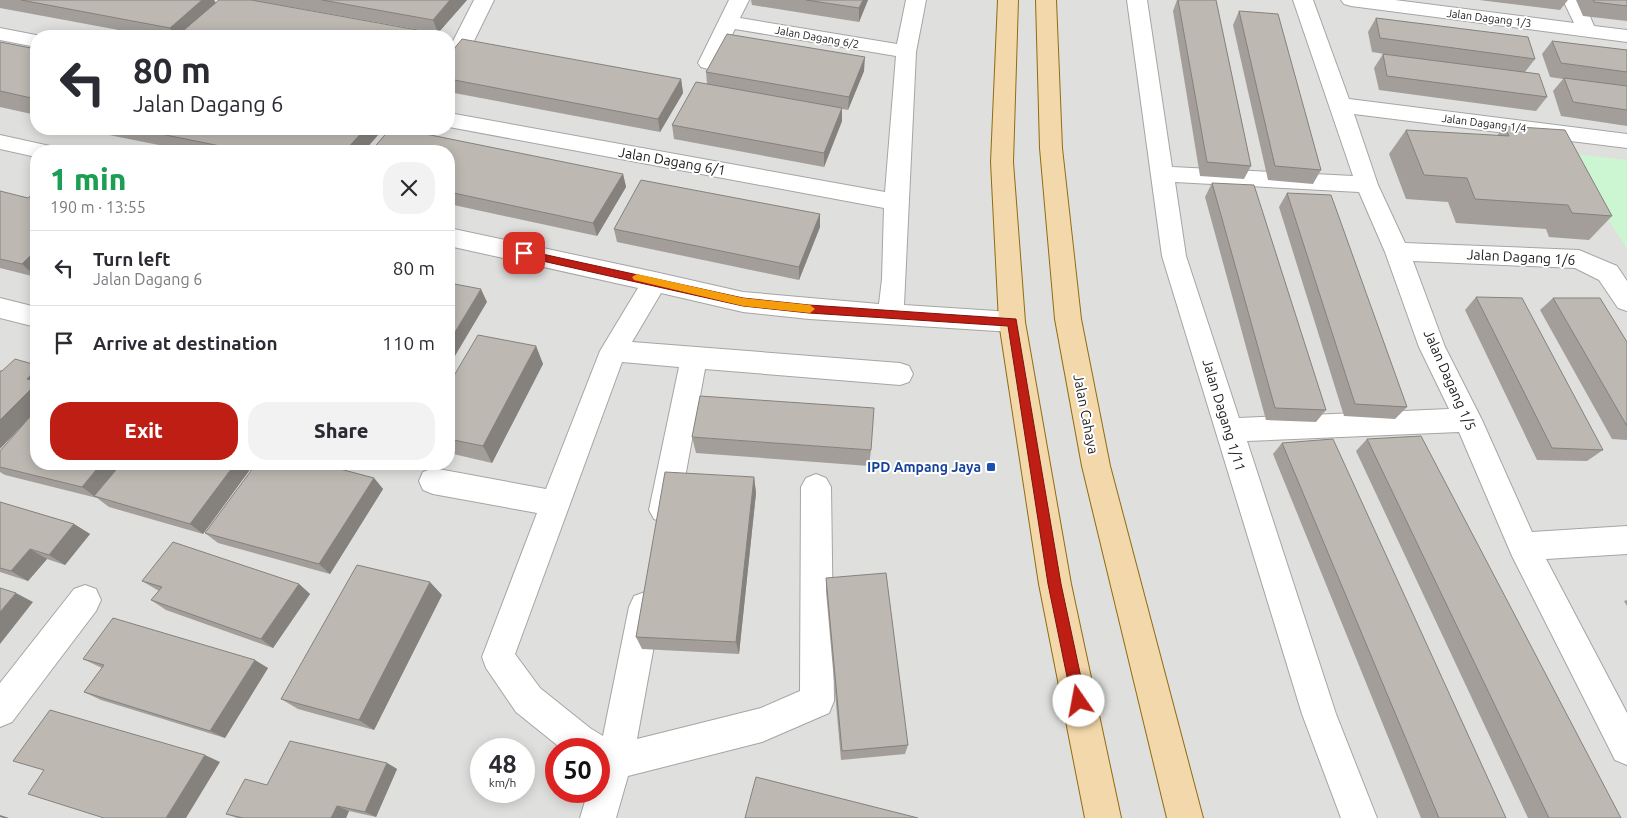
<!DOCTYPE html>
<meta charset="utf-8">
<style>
body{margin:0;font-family:Ubuntu,sans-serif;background:#f2f2f3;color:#2b2b33;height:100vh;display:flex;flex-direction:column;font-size:19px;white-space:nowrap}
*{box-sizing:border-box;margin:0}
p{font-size:16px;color:#7c7c81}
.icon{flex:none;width:28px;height:28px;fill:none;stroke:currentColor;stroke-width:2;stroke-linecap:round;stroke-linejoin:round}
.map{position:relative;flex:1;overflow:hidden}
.details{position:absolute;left:30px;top:145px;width:425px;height:325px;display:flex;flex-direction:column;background:#fff;border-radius:20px;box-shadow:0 2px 12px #0003}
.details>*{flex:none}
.hud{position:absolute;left:30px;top:30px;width:425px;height:105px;border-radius:20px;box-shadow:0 2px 12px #0003;background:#fff;color:#2b2b33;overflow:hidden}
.speed{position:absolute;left:470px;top:738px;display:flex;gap:10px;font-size:25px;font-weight:700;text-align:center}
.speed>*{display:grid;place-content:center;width:65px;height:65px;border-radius:50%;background:#fff;box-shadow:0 2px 12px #0003;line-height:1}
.speed small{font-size:12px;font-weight:400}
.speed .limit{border:8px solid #d22;background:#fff;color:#111}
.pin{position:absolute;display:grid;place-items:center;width:42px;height:42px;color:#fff;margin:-21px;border-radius:10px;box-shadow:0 2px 8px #0006}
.me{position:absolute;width:55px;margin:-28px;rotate:348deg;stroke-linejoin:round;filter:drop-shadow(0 0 4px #0008)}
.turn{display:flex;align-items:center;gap:18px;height:105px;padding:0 20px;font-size:22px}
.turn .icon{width:65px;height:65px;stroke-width:2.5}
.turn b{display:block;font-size:35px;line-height:42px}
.round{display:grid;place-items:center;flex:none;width:52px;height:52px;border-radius:20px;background:#f2f2f3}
.overview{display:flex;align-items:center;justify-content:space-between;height:85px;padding:0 20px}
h1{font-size:30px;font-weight:800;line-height:38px;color:#1e9e55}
.button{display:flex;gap:10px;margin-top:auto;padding:10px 20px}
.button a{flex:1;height:58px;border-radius:20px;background:#bf1e14;color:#fff;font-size:20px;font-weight:800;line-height:58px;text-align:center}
.button a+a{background:#f2f2f3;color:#2b2b33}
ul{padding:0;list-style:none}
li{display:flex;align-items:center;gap:15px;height:75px;padding:0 20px;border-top:1px solid #e1e1e2}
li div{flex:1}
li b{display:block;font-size:19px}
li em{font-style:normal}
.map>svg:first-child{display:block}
.residential{fill:#dfdfde;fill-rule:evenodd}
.park{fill:#ccf5d1}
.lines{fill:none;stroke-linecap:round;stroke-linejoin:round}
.minor-casing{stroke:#a5a5a5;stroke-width:2}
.major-casing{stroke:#906c0f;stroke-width:2}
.minor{fill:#fff;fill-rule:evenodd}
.major{fill:#f3d8ab;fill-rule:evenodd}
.wall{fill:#a39e99}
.shaded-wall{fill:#85817d}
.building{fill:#beb8b2;stroke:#85817d}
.route{fill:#bf1e14;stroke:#7c140d}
.slow{fill:#f59e0b}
.transit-dot{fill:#1a4fb4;stroke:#fff;stroke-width:2}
.labels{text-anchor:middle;stroke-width:4;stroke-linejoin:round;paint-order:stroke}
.far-street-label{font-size:11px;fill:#212121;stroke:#fff}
.street-label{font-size:14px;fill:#212121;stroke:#fff}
.transit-label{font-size:14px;font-weight:bold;fill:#164399;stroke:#fff;text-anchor:end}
</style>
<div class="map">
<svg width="1627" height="818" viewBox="0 0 1627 818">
<rect width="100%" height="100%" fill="#f1efe9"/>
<!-- residential -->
<path class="residential" d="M0 0H1627V818H0ZM36 36H449V129H36ZM36 151H449V464H36ZM481 749H524V791H481ZM556 749H599V791H556Z"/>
<!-- park -->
<path class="park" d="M1566 153 1627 160V249Z"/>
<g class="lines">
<defs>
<path id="minor" d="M474 0H494L472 45 456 66 449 68V49Z
M729 0H749L740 18 897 44 906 0H926L916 52 904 305 1012 312 1021 315 1025 322 1021 329 1012 332 809 319 743 312 661 293 632 342 900 363 909 366 913 374 909 382 900 385 705 369 679 510 674 519 664 523 654 519 649 510 679 367 622 362 515 654 540 688 590 728 603 736 629 607 634 596 645 592 656 596 661 607 637 739 761 708 800 691 801 487 806 478 816 474 826 478 831 487 834 701 829 713 762 742 628 776 616 818H580L588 791H599V749H562L516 712 486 668 482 657 537 513 433 494 423 490 419 481 423 472 433 468 546 489 600 351 638 288 449 246V228L655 272 743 292 879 304 882 279 884 208 449 127V113L885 192 896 56 735 29 715 67 708 69 701 67 698 63Z
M1127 0H1147L1172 167 1353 176 1293 0H1313L1349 99 1627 134V148L1354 114 1378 185 1405 243 1579 250 1617 266 1627 281V311L1618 308 1599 280 1575 268 1413 261 1445 347 1482 420 1532 532 1627 526V554L1546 559 1627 713V765L1615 760 1512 556 1459 432 1247 441 1336 714 1377 818H1341L1302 714 1162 256ZM1175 182 1359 192 1385 252 1419 347 1449 409 1239 418 1186 256Z
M1341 0H1395L1574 23 1563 0H1583L1594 26 1627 30V42L1351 6 1344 4Z
M0 28 36 35 41 36H36V47L0 40Z
M0 135 50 146 53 151H36V157L0 149Z
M0 298 36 307V327L0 318Z
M85 585 96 589 101 600 96 611 12 722 0 727V683L74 589Z"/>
<path id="major" d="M998 0H1018L1013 162 1025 322 1071 584 1121 818H1085L1039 584 999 322 991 162Z
M1036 0H1056L1062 148 1081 319 1110 466 1203 818H1167L1082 466 1055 319 1040 148Z"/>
</defs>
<!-- minor casing -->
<use href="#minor" class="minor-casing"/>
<!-- major casing -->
<use href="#major" class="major-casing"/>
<!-- minor -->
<use href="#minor" class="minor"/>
<!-- major -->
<use href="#major" class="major"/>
</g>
<!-- wall -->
<path class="wall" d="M0 0H214L216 3 445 35V36H188L187 34 185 36H151L0 8Z
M251 0H467L438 33Z
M751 0H868L859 22 752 5Z
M1177 0H1216L1251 166 1244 179 1200 176 1173 11Z
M1479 0H1568L1560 10Z
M1576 0H1627V21L1583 16Z
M1239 11 1321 170 1313 184 1268 180 1233 25Z
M1376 18 1535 59 1525 72 1547 97 1536 111 1379 90 1374 68 1383 54 1396 56 1372 52 1368 32Z
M1552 41 1627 50V126L1561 116 1553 91 1563 79 1550 77 1542 54Z
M0 42 36 49V115L0 107Z
M449 55 681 79 683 93 660 132 449 92Z
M864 71 848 110 842 109V121L824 167 674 139 672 125 707 84 706 72Z
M1504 126 1612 216 1589 240 1549 237 1546 229 1456 223 1448 202 1406 199 1389 154 1406 130 1497 136Z
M96 129H375L378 135 364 151H189L99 133Z
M449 151 623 174 626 187 597 236 449 204Z
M1212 183 1326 410 1316 422 1266 420 1205 197Z
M0 191 28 198 36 277 0 268Z
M1287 193 1407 407 1395 419 1344 416 1279 207Z
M820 214V227L799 280 617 242 614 229Z
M1476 297 1603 450 1587 461 1537 460 1465 310Z
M1553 298 1627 342V440L1612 439 1540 310Z
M536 346 543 364 492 463 449 453V384Z
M0 371 36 464H254L203 534 109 507 97 498 5 475 0 472V451L21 427Z
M692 437 871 450 869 466 696 453Z
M1367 439 1621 818H1528L1356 451Z
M1282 443 1506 818H1421L1273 454Z
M754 477 756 493 739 654 642 649 636 637Z
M374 478 383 489 330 574 218 543 205 533Z
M0 502 74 524 90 534 65 565 47 559 28 581 0 572Z
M826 578 908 745 905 754 841 760 826 591Z
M142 581 299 584 310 594 273 648 166 610 151 600 159 591Z
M442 595 374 730 298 709 281 699Z
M1627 600V606L1624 601Z
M83 659 268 668 225 738 101 700 84 692 102 668Z
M387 763 397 769 376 817 349 811 346 818H237L226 814 267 785Z"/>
<!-- shaded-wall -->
<path class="shaded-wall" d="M202 0H214L218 7 184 30 187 34 185 36H175L170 28Z
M450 0H467L438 33 433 20Z
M863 0H868L859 22V8Z
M865 57 864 71 848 110 849 97Z
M681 79 683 93 660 132 658 119Z
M842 108V121L824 167V153Z
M365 129H375L378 135 364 151H345Z
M623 174 626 187 597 236 593 223Z
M820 214V227L799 280V267Z
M36 250V277L22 264Z
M481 289 487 302 449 366V342Z
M536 346 543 364 492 463 483 446Z
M36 369V411L0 449V420L27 379Z
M101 464H125L94 496 97 498 82 487Z
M235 464H254L203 534 190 524Z
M754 477 756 493 739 654 736 642Z
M374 478 383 489 330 574 319 564Z
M74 524 90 534 65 565 49 555Z
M30 549 47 559 28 581 11 571Z
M430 582 442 595 374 730 359 720Z
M299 584 310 594 273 648 261 639Z
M16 593 33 602 0 644V612Z
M255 660 268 668 225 738 210 731Z
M205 755 220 762 186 818H166Z
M387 763 397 769 376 817 365 812Z
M337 806 349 811 346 818H331Z
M0 815 9 818H4L0 817Z"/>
<!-- building -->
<path class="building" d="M21 0H202L170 28Z
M219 0H251L445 35 443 36H216L184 30Z
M322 0H450L433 20Z
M806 0H863L859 8Z
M1178 0H1216L1251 166 1207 162Z
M1593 0H1627V6L1594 2Z
M1239 11 1278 14 1321 170 1275 166Z
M1376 18 1528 37 1535 59 1380 38Z
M727 34 865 57 849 97 706 72Z
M462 39 681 79 658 119 449 79V55Z
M1552 41 1627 50V72L1561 63Z
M0 42 36 49V99L0 91Z
M1383 54 1539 74 1547 97 1387 76Z
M1564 78 1627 86V110L1573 102Z
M696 82 842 108 824 153 672 125Z
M1504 126 1565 130 1612 216 1572 213 1568 205 1475 199 1467 178 1424 175 1406 130 1509 136Z
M136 129H365L345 151H245Z
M390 129H401L623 174 593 223 449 192V151H371Z
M641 180 820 214 799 267 614 229Z
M1212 183 1254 185 1326 410 1275 408Z
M0 191 28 198 36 191V250L22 264 0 259Z
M1287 193 1331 195 1407 407 1355 404Z
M449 283 481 289 449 342Z
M1476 297 1522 298 1603 450 1552 448Z
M1553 298H1600L1627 342V426Z
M478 335 536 346 483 446 449 439V384Z
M15 359 36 365V369L27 379 36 382V384L0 420V371H2Z
M700 396 874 408 871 450 692 437Z
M36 410V464H101L82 487 0 467V451Z
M1421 436 1621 818H1549L1367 439Z
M1333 439 1506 818H1439L1282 443Z
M121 464H235L190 524 94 496Z
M256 464H321L374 478 319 564 205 533Z
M665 472 754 477 736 642 636 637Z
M0 502 74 524 49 555 30 549 11 571 0 568Z
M173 542 299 584 261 639 151 600 162 587 142 581Z
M357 565 430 582 359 720 281 699Z
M886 573 908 745 842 751 826 578Z
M0 588 16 593 0 612Z
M113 618 255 660 210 731 84 692 104 665 83 659Z
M50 710 205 755 166 818H104L28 794 44 770 13 761Z
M290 741 387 763 365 812 337 806 331 818H243L226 814 245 779 267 785Z
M756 777 918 818H745Z"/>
<!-- route -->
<path class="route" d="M524 250 743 298 809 305 1016 319 1061 584 1086 701 1084 706 1079 708 1074 706 1072 701 1048 584 1008 326 809 313 743 306 520 256V251Z"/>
<!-- slow -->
<path class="slow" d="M637 274 743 298 810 305 815 309 810 313 743 306 634 280 632 277Z"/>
<!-- markers -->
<rect class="transit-dot" x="986" y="462" width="10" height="10" rx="2.5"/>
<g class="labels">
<!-- far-street labels -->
<g class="far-street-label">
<text transform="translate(1489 18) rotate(7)" y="4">Jalan Dagang 1/3</text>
<text transform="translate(817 37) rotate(10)" y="4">Jalan Dagang 6/2</text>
<text transform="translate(1484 123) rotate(7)" y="4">Jalan Dagang 1/4</text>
</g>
<!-- street labels -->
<g class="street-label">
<text transform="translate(672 161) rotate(10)" y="5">Jalan Dagang 6/1</text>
<text transform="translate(1521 257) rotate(3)" y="5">Jalan Dagang 1/6</text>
<text transform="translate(1450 380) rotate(66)" y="5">Jalan Dagang 1/5</text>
<text transform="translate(1086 414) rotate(79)" y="5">Jalan Cahaya</text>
<text transform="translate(1224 415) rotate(73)" y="5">Jalan Dagang 1/11</text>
</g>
<!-- transit labels -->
<g class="transit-label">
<text x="981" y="472">IPD Ampang Jaya</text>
</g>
</g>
</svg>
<div class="speed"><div>48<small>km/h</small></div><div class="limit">50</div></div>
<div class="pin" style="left:524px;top:253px;background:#d93025"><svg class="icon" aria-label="arrive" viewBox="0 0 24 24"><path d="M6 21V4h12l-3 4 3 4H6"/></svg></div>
<svg class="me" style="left:1079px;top:701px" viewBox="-20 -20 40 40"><circle r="19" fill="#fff"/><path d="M0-13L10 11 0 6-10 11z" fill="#bf1e14"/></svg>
<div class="hud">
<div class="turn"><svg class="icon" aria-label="left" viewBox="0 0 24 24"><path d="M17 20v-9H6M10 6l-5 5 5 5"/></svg><div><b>80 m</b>Jalan Dagang 6</div></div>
</div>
<section class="details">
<div class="overview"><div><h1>1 min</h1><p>190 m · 13:55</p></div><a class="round"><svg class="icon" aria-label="close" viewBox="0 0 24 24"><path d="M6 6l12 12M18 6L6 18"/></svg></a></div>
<ul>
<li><svg class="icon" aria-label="left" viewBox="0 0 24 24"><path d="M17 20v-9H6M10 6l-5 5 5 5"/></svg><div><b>Turn left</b><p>Jalan Dagang 6</p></div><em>80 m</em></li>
<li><svg class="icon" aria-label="arrive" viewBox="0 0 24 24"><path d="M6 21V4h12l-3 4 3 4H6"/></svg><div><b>Arrive at destination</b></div><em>110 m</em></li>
</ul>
<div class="button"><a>Exit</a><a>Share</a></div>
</section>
</div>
